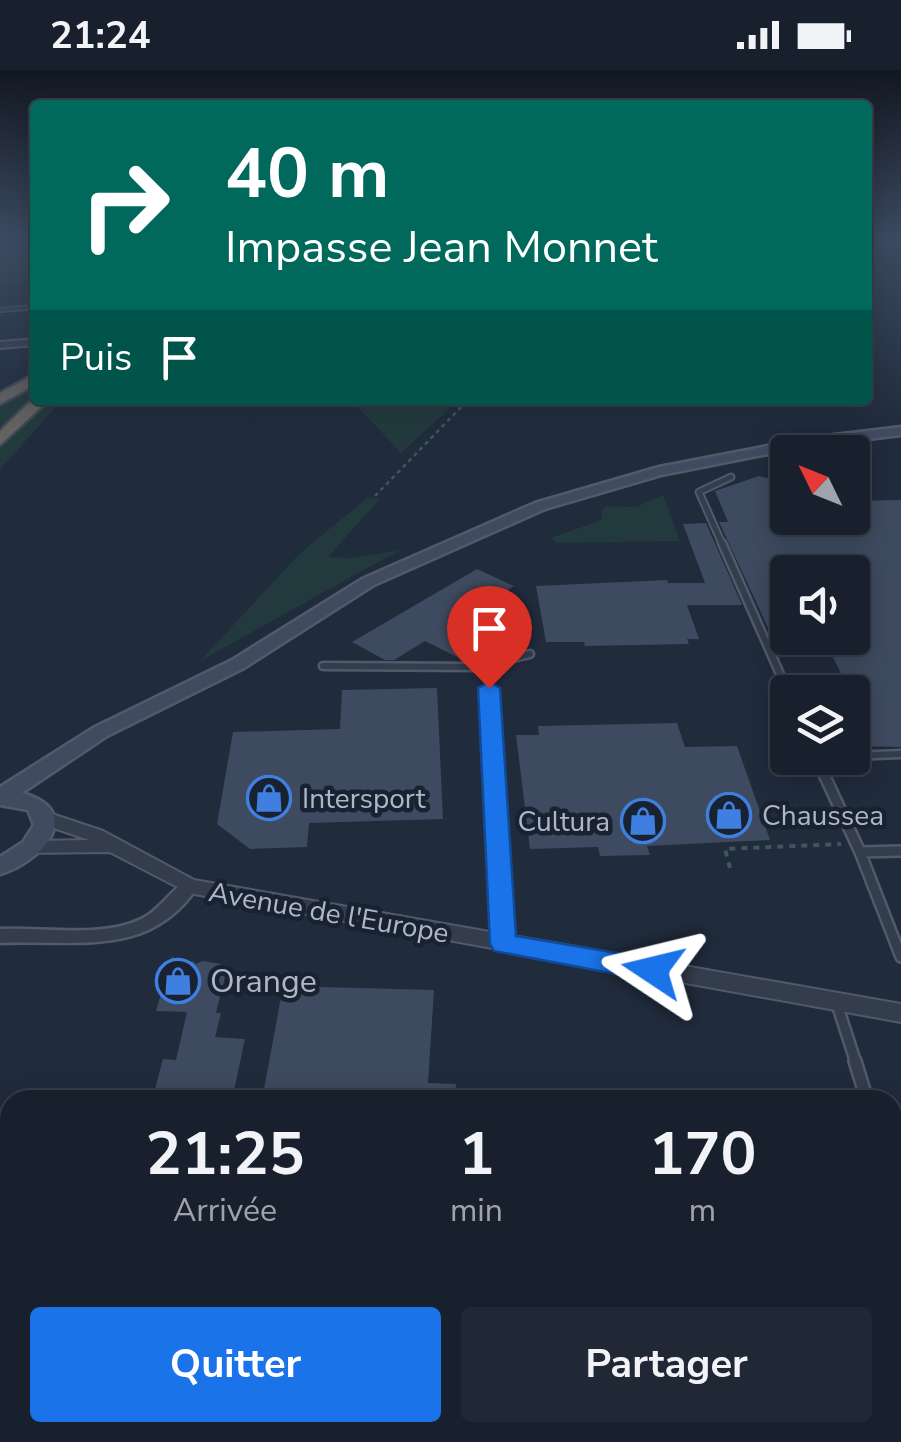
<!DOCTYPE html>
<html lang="fr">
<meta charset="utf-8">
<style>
body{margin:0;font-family:"Nunito Sans",sans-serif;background:#212835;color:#f1f3f6;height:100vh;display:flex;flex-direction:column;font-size:38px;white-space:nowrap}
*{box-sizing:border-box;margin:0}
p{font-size:32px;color:#9fa3aa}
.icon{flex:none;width:55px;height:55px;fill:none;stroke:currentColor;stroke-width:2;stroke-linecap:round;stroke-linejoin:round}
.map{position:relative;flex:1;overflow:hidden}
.side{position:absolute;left:0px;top:1020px;width:902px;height:352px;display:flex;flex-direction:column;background:#18202d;border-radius:30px 30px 0 0;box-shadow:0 5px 25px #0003,0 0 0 2px #363e49}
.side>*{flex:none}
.top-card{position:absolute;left:30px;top:30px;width:842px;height:305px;border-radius:10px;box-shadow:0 5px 25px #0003,0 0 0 2px #363e49;background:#00695c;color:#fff;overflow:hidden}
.needle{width:65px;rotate:313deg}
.fabs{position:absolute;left:770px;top:365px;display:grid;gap:20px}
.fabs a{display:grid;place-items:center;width:100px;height:100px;border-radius:10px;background:#18202d;box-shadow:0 5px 25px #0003,0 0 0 2px #363e49;font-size:50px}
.pin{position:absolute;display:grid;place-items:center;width:85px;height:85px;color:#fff;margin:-102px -42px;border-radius:50% 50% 50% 0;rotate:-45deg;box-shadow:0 0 10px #0007}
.pin .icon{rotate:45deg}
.me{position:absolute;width:110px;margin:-55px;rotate:280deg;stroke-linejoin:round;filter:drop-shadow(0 0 8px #0008)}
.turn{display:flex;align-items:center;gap:35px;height:210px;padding:0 30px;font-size:45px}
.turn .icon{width:130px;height:130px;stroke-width:2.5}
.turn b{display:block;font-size:70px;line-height:85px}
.then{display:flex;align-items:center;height:95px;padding:0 30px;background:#0003;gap:20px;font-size:38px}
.eta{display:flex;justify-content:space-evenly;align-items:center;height:170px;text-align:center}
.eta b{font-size:60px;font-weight:700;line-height:70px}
.action{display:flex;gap:20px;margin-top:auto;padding:20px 30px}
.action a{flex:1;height:115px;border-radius:10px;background:#1a73e8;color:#fff;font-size:40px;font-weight:700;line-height:115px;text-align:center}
.action a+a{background:#212835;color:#f1f3f6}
.status{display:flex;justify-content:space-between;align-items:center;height:70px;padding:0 50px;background:#18202d;direction:ltr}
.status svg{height:28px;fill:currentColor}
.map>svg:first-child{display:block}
.green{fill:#22393d}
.building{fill:#3e4a5f}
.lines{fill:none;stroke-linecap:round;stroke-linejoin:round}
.service-far4-casing{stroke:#515a6a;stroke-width:6}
.service-far3-casing{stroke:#515a6a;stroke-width:9}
.service-far2-casing{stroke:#515a6a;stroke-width:11}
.service-far1-casing{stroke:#515a6a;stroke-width:14}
.service-casing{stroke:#515a6a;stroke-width:16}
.minor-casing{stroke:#515a6a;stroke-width:5}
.tertiary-casing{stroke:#515a6a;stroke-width:4}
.secondary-casing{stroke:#515a6a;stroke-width:5}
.trunk-casing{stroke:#3e4757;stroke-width:5}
.path-far1{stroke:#3f565a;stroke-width:2.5;stroke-dasharray:4 4;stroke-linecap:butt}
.path{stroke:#3f565a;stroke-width:4;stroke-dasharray:6 6;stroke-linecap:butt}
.service-far4{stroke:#343d4c;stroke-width:4}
.service-far3{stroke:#343d4c;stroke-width:5}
.service-far2{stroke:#343d4c;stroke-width:6}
.service-far1{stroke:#343d4c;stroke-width:9}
.service{stroke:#343d4c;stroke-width:11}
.minor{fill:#343d4c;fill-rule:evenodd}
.tertiary{fill:#343d4c;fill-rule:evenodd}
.secondary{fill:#414b60;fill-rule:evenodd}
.trunk{fill:#62625e;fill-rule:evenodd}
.route{fill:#1a73e8;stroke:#114b97;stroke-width:2.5}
.labels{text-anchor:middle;stroke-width:9;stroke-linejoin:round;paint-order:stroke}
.poi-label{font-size:28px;fill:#aeb7c8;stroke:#192231;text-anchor:start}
.street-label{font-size:28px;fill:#aeb7c8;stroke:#192231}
.near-poi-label{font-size:32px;fill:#aeb7c8;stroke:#192231;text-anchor:start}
</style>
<div class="status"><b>21:24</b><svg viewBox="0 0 49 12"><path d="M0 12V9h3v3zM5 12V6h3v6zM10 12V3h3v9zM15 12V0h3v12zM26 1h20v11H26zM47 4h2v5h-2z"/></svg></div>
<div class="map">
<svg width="901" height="1372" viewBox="0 0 901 1372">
<rect width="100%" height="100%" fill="#202b3c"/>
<!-- green -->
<path class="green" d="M0 167H35V210L0 213Z
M35 321V330H62L0 400V329Z
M351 330H450L448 340 401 383Z
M663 425 680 471 557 473 550 468 602 450 601 441 606 436 636 437Z
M368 427 380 429 328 487 352 488 400 480 200 591 299 484Z"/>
<!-- building -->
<path class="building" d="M759 406 774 410 784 433 788 432V448H852V431L901 430V677L852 676V622H801L794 608 843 607 823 568H852V502H788V574L776 575 719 452H728L715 421Z
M706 453 742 535H687L699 569H687L689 574 585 576 584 572H546L536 516 667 510 668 513H705L683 454Z
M477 499 514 516 483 535 520 553 463 590 425 571 394 590H385L352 572Z
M437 618 443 749 309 753 307 777 250 779 217 754 233 662 340 659 342 620Z
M677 653 685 677 737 676 770 770 647 776 650 785 600 786 598 777 530 779 516 665H539L538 656Z
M172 886 183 898 193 891 196 894 202 891 228 895 216 943H221L215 967 245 969 232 1030H152L163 989 176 990 187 942 156 941Z
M283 916 434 920 428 1013 456 1014 455 1030H262Z"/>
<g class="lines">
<defs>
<path id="service-far4" d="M0 240 35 237"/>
<path id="service-far3" d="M723 476 699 422 731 407"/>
<path id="service-far2" d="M722 473 788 622
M323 596 477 597 530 584
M852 686 901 684
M816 688 822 701"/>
<path id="service-far1" d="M821 698 860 782
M901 781 860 782 901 887
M836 931 856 993"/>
<path id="service" d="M855 991 867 1030
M892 1110 901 1137"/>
<path id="minor" d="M489 614 496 618 512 874 509 879 503 881 497 879 494 874 482 618Z
M189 810 195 812 198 816C149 890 75 869 0 873V859C42 857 103 868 141 849 161 840 172 817 189 810Z"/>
<path id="tertiary" d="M874 167H887L901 172V177Z
M35 269V275L0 278V272Z
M46 742 103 761 194 810 901 934V952L189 823 110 782 26 783 23 778 26 773 33 771 89 770 39 753 37 748Z"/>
<path id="secondary" d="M901 357V365L809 376 661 405 545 439 374 515 244 598 107 666 22 723C87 741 42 792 0 804V787L23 772 34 755 28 740 0 735V717L93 658 232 590 362 509 535 433 659 397 809 368Z"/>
<path id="trunk" d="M35 304V315L0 334V323Z
M35 327 49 330 0 375V361Z"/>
</defs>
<!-- service-far4 casing -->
<use href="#service-far4" class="service-far4-casing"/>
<!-- service-far3 casing -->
<use href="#service-far3" class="service-far3-casing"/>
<!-- service-far2 casing -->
<use href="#service-far2" class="service-far2-casing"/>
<!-- service-far1 casing -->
<use href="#service-far1" class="service-far1-casing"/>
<!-- service casing -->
<use href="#service" class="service-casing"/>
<!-- minor casing -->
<use href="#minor" class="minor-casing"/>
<!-- tertiary casing -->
<use href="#tertiary" class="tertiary-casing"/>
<!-- secondary casing -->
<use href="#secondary" class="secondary-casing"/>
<!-- trunk casing -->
<use href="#trunk" class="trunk-casing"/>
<!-- path-far1 -->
<path class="path-far1" d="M375 426 468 330"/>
<!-- path -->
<path class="path" d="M730 798 725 779 841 774"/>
<!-- service-far4 -->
<use href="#service-far4" class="service-far4"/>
<!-- service-far3 -->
<use href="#service-far3" class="service-far3"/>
<!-- service-far2 -->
<use href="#service-far2" class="service-far2"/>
<!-- service-far1 -->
<use href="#service-far1" class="service-far1"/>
<!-- service -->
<use href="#service" class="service"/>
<!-- minor -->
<use href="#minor" class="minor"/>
<!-- tertiary -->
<use href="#tertiary" class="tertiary"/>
<!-- secondary -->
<use href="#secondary" class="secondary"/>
<!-- trunk -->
<use href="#trunk" class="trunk"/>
</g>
<!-- sky -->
<linearGradient id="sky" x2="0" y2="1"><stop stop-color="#121821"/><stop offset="0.47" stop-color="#3c4a61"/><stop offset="1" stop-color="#3c4a61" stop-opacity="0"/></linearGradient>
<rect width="901" height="359" fill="url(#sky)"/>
<!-- route -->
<path class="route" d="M489 612 500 618 516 866 653 889 663 892 667 900 663 907 653 911 494 881 490 874 478 618Z"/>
<!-- icons -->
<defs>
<symbol id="shop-ring" viewBox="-11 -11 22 22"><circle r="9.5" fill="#192231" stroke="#3f7fe0" stroke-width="1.5"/><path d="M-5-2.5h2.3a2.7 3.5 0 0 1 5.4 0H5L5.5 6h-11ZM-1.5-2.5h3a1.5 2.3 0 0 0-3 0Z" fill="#3f7fe0"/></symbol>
</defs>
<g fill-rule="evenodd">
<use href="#shop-ring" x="244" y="703" width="50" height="50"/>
<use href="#shop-ring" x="704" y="720" width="50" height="50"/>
<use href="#shop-ring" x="618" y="726" width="50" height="50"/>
<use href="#shop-ring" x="153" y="886" width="50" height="50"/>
</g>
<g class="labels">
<!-- poi labels -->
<g class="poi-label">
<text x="302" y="738">Intersport</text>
<text x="762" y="755">Chaussea</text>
<text x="610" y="761" text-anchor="end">Cultura</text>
</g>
<!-- street labels -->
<g class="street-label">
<text transform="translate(329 842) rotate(10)" y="10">Avenue de l'Europe</text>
</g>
<!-- near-poi labels -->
<g class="near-poi-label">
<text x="210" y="922">Orange</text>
</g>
</g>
</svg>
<div class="fabs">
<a><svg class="needle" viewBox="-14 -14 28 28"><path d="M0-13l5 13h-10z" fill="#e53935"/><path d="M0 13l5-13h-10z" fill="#9fa3aa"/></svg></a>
<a><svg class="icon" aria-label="sound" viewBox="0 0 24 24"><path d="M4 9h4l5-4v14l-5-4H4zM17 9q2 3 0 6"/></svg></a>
<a><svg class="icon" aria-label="layers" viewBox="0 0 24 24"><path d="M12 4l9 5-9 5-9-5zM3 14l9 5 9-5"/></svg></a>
</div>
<div class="pin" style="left:489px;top:618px;background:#d93025"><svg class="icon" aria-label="arrive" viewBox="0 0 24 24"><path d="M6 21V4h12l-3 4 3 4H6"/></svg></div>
<svg class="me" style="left:653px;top:900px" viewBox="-20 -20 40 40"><path d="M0-17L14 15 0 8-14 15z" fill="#1a73e8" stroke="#fff" stroke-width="4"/></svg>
<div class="top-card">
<div class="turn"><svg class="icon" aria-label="right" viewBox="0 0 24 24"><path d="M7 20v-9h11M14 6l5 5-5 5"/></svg><div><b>40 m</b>Impasse Jean Monnet</div></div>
<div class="then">Puis<svg class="icon" aria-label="arrive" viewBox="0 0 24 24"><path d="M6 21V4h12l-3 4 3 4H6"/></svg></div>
</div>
<section class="side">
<div class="eta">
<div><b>21:25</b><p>Arrivée</p></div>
<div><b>1</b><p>min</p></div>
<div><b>170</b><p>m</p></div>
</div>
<div class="action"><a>Quitter</a><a>Partager</a></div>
</section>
</div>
